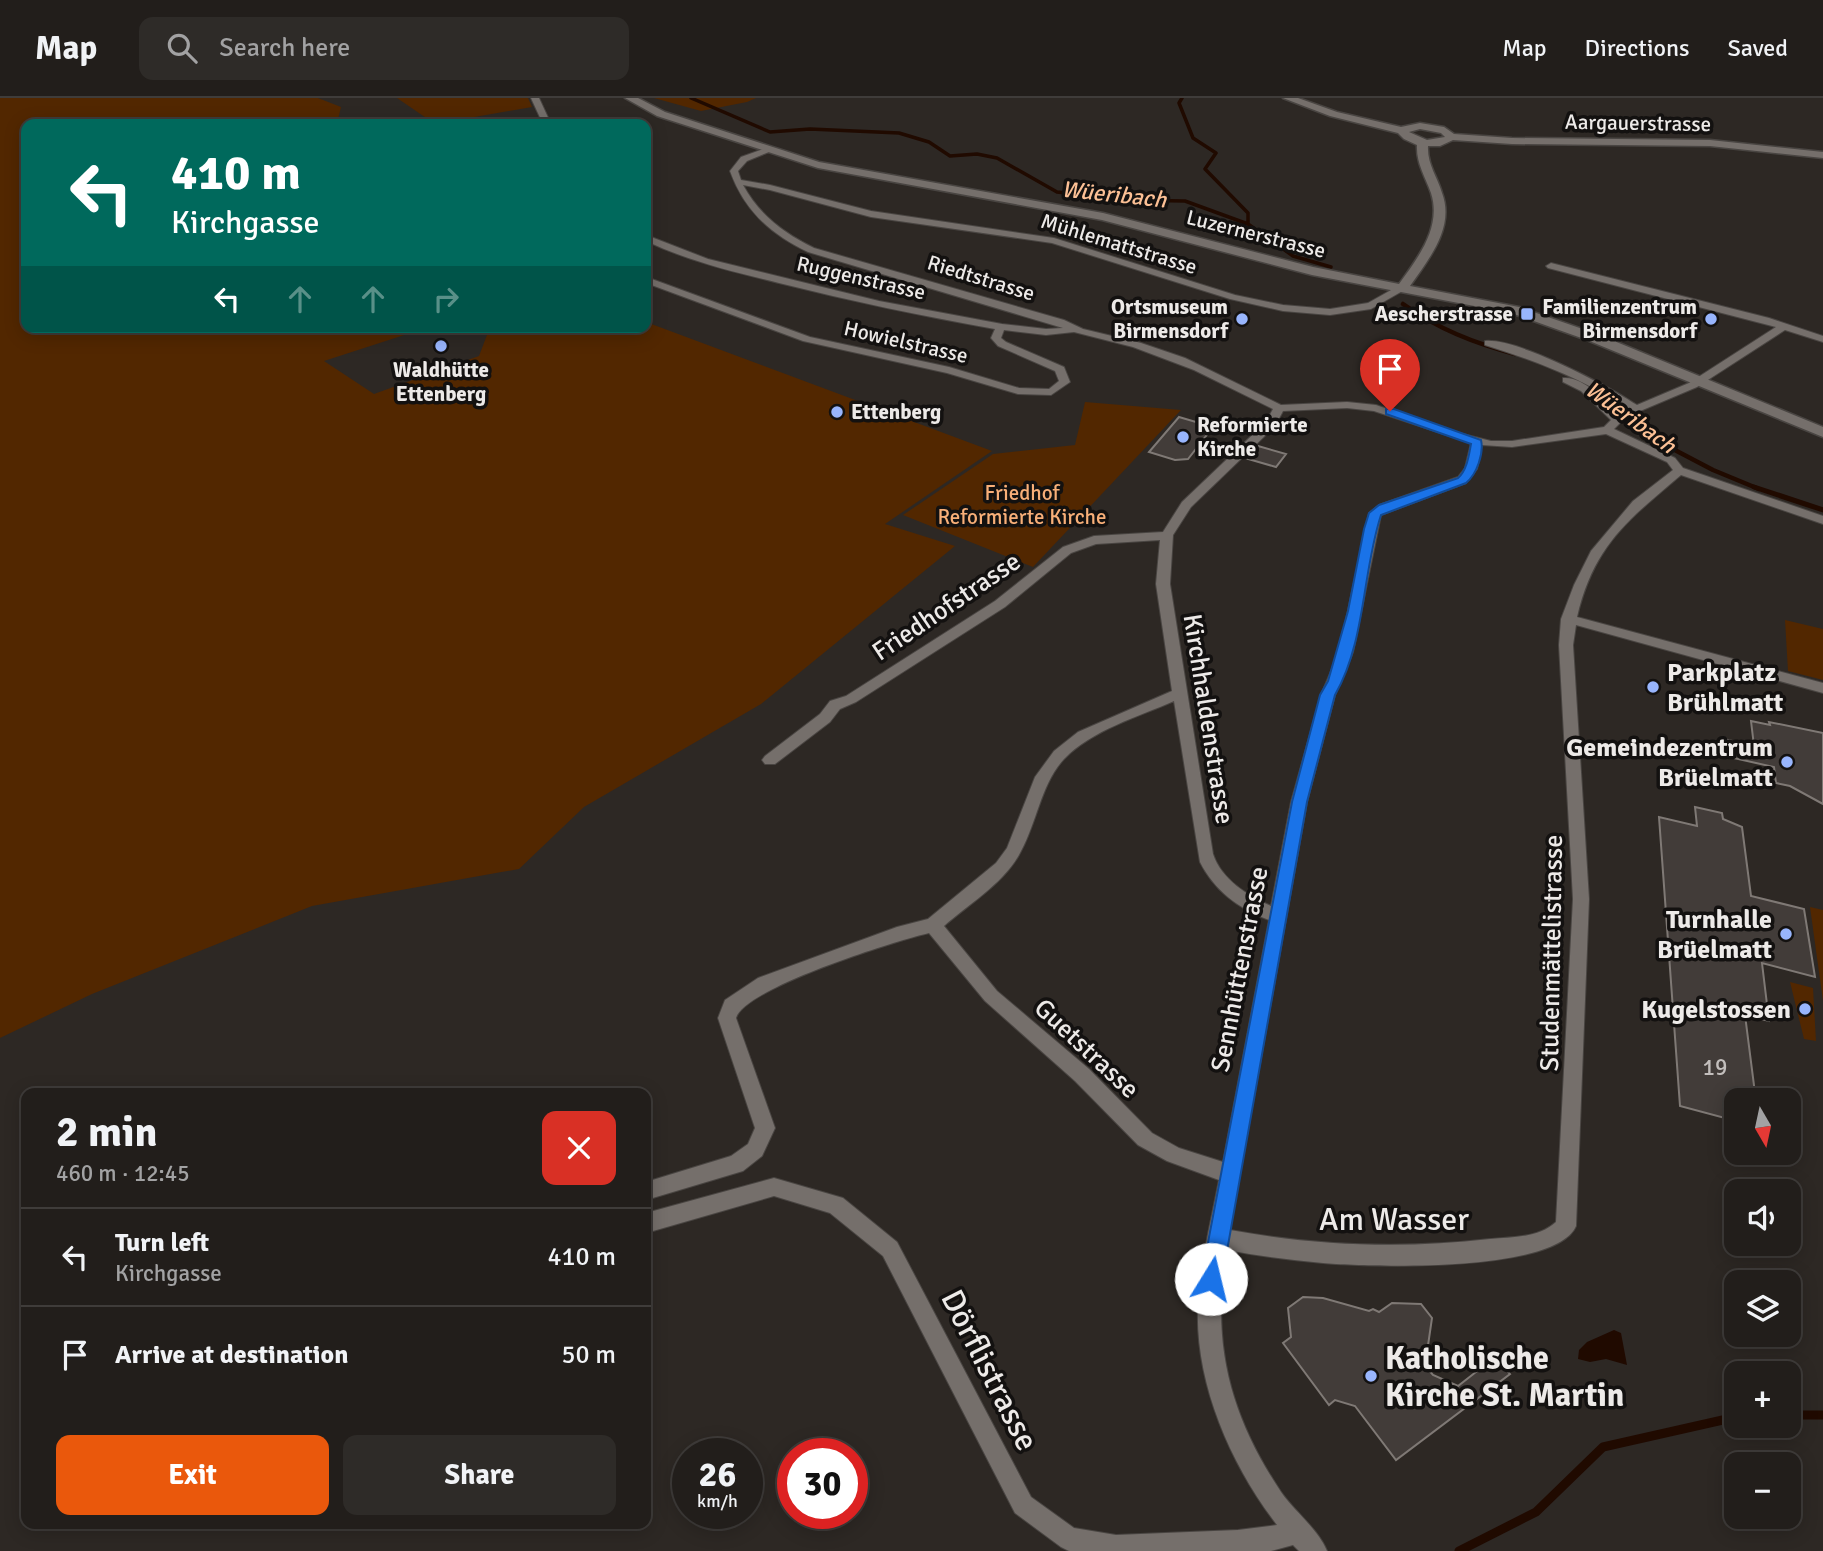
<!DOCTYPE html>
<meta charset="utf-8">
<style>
body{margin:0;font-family:Signika,sans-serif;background:#2e2b28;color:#f1f3f6;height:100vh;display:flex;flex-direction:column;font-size:26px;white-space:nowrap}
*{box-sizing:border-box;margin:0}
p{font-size:23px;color:#a2a2a3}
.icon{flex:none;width:38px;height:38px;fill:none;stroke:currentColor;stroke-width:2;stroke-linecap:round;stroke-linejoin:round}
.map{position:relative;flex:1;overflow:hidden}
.details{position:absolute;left:21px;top:990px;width:630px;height:441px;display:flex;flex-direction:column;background:#221e1b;border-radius:14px;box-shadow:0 4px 18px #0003,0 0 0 2px #3f3c3a}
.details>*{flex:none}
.guide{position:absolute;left:21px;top:21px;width:630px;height:214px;border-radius:14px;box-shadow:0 4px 18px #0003,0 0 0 2px #3f3c3a;background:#00695c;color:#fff;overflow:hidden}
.needle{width:46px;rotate:171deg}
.fabs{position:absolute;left:1724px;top:990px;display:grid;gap:14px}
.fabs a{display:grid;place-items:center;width:77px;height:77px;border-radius:14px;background:#221e1b;box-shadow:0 4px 18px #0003,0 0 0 2px #3f3c3a;font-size:35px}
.speed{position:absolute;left:672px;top:1340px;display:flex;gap:14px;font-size:35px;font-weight:700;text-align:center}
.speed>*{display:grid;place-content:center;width:91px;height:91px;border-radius:50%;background:#221e1b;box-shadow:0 4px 18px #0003,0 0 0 2px #3f3c3a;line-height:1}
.speed small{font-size:18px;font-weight:400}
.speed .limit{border:10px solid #d22;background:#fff;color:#111}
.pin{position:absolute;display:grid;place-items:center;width:60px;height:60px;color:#fff;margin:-72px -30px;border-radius:50% 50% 50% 0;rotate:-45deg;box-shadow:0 0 7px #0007}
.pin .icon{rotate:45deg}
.me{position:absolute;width:77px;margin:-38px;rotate:9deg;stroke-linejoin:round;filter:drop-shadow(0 0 5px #0008)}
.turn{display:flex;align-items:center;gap:24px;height:147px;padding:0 35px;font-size:32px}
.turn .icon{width:91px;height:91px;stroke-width:2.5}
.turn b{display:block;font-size:49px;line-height:60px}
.lanes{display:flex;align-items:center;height:66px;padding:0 35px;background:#0003;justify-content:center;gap:35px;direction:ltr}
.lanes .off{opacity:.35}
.round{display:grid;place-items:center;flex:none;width:74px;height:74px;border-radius:14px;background:#2e2b28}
.summary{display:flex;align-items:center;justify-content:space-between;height:119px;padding:0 35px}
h1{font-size:42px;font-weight:700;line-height:52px}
.primary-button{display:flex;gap:14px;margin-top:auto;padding:14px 35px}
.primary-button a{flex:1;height:80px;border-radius:14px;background:#ea580c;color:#fff;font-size:28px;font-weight:700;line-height:80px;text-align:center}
.primary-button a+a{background:#2e2b28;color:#f1f3f6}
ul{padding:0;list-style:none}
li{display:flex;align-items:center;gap:21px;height:98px;padding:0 35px;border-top:2px solid #3f3c3a}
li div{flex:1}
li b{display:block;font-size:26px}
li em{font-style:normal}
header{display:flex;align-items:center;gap:42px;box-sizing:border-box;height:98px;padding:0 35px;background:#221e1b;border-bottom:2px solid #3f3c3a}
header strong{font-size:33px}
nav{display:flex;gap:38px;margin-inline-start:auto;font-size:24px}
.search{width:490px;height:63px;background:#2e2b28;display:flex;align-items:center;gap:18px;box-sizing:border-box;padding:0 24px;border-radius:14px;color:#a2a2a3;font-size:26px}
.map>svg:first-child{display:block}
.green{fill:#522700}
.water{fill:#200a00}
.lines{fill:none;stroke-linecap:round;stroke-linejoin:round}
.stream-far3{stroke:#200a00;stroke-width:3.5}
.stream-far2{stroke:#200a00;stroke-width:4.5}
.stream-far1{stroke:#200a00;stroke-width:5}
.stream{stroke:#200a00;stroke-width:9}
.building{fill:#423c39;stroke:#7f7975;stroke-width:2}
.street-casing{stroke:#494542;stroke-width:2}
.secondary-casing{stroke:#494542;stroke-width:3}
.street{fill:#756f6b;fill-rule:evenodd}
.secondary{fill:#756f6b;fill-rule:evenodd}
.route{fill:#1a73e8;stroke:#114b97;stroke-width:2}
.poi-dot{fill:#98b5fd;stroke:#131110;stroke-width:2.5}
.labels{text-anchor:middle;stroke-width:7;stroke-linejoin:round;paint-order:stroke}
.far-street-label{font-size:21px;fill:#edeae8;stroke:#131110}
.far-poi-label{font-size:21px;font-weight:bold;fill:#edeae8;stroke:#131110;text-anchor:end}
.far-park-label{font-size:21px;fill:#f8af78;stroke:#131110}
.far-water-label{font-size:23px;font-style:italic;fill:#fcc095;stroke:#131110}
.number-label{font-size:23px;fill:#c2bebc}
.street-label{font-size:26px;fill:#edeae8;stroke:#131110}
.poi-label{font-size:26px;font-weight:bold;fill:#edeae8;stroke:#131110;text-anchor:end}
.near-street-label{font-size:32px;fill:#edeae8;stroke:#131110}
.near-poi-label{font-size:32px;font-weight:bold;fill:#edeae8;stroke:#131110;text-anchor:start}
</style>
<header>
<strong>Map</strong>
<div class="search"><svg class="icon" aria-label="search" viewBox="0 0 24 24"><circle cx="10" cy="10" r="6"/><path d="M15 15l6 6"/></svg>Search here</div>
<nav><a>Map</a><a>Directions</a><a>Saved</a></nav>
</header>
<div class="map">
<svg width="1823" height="1453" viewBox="0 0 1823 1453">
<rect width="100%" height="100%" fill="#2d2824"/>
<!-- green -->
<path class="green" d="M0 0H318L341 9 337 26H26V229H429L324 263 374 296 479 258 490 229H646V224L992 353 885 426 955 448 761 606 584 709 519 771 312 808 92 896 0 940Z
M397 0H528L532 9 435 26Z
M654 0H756L747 4 701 13Z
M1085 304 1181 312 1033 469 903 417 993 356 1075 347Z
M1785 522 1823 531V582L1788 573Z
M1810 809 1823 812V903Z
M1790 884 1813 890 1816 943 1804 941Z"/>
<!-- water -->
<path class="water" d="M1614 1232 1621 1235 1627 1267 1606 1261 1590 1264 1578 1261 1579 1252 1587 1244Z"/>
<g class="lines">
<!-- stream-far3 -->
<path class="stream-far3" d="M691 0 770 34 810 31 899 35 929 44 950 58 977 56 997 60 1057 94 1125 102 1185 103 1248 126 1293 158 1331 169
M1182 0 1179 5 1193 40 1216 55 1205 71 1248 115V126"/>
<!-- stream-far2 -->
<path class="stream-far2" d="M1403 206C1438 231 1474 245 1515 256
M1598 292 1671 350 1713 372 1759 391"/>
<!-- stream-far1 -->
<path class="stream-far1" d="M1754 389 1823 412"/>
<!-- stream -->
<path class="stream" d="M1788 1317H1823
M1459 1453 1536 1414 1603 1349 1736 1319"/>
</g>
<!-- building -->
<path class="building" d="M1179 319 1213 329 1188 361 1175 362 1149 354Z
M1258 348 1286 356 1276 369 1248 361Z
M1751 623 1770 627 1769 624 1823 635V706L1790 688 1776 685 1774 669 1729 659 1728 642 1754 648Z
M1695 709 1722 715 1723 721 1742 729 1751 798 1804 811 1815 879 1762 865 1769 923 1745 917 1756 1003H1736V1023L1680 1008 1659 719 1697 728Z
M1303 1199 1323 1200 1369 1213 1373 1211 1379 1214 1392 1205 1421 1206 1432 1220 1425 1268 1433 1277 1458 1288 1495 1259 1510 1276 1396 1362 1355 1308 1335 1302 1329 1307 1283 1245 1291 1239 1288 1210Z"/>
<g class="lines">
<defs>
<path id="street" d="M531 0H539L551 26H543Z
M422 23H425L427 26H419Z
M766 50 769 54 747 63 738 73 741 82 770 87 871 113 1054 140 1235 197 1283 207 1330 211 1368 205 1400 187H1406V191L1371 211 1330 217 1283 213 1230 201 1052 145 871 119 770 92 743 87C760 118 784 135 814 150L1064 222 1083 231 1141 245 1185 260 1281 307 1347 304 1376 307 1459 335 1491 343H1512L1604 329 1611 322 1581 293 1563 284V280C1584 278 1603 302 1617 315L1628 311C1584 281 1536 263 1485 247V243C1518 240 1608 288 1637 307L1689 285 1776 229 1548 170 1546 168 1551 165 1769 220 1823 238V244L1785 232 1697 289 1626 319 1614 331 1675 360 1683 370 1823 418V426L1681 377C1628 422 1594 447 1577 519L1823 585V595L1576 527 1573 547 1589 801 1576 1128C1556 1175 1370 1169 1323 1165 1291 1162 1259 1158 1227 1152 1210 1243 1230 1318 1281 1394 1295 1414 1318 1431 1327 1453H1299L1293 1447 1271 1453H1069L1061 1449 1015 1415 883 1158 830 1115 774 1098 646 1135V1115L774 1080 843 1100 897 1144 1031 1399 1074 1430 1116 1437 1238 1432 1277 1427C1231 1367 1195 1286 1198 1209 1200 1166 1211 1124 1219 1082L1167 1063 1138 1047 1075 983 985 903 929 835C895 843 745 890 736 920L775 1030 762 1058 743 1073 646 1102V1084L731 1058 748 1046 755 1030 718 920 725 902 758 880 897 829 928 821 996 765 1007 750 1035 679 1054 653 1078 634 1172 593 1156 486 1160 442 1096 446 1071 455 1005 509 856 604 840 611 830 624 775 666H765L762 662 765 658 820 616 830 603 846 598 995 503 1063 449 1094 438 1163 434 1182 404 1266 324 1273 311 1194 272 1133 249 1074 234 1046 237 1004 232 1001 240 1006 244 1064 269 1070 284 1051 297 1018 296 947 275 803 243 646 185V179L649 180 810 239 949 269 1019 290 1049 291 1059 283 1055 273 998 248 991 240 995 231C922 218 851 203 779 185 734 174 688 163 646 143V137L708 161 879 203 1002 226 1046 231 1063 230 808 154C770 136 744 112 730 73L741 59ZM1347 310 1374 313 1471 345 1465 370 1458 379 1379 407 1369 415 1339 554 1321 597 1291 704 1271 808C1248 798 1221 781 1213 756L1170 486 1173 437 1191 409 1275 328 1283 313ZM1606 336 1667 364 1673 372 1633 403 1591 453 1574 487 1561 521 1559 547 1573 801 1556 1124C1539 1140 1512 1139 1490 1141 1403 1151 1317 1148 1230 1132L1307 704 1335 597 1353 554 1381 417 1466 385 1477 371 1482 347 1512 349ZM1174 603 1200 764C1214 792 1239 811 1269 822L1223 1064 1179 1050 1152 1035 1089 971 997 893 944 828C969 806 1006 784 1021 753 1037 724 1041 686 1064 661 1092 632 1138 619 1174 603Z"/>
<path id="secondary" d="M625 0H638L665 14 819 64 1103 115 1313 169 1399 186C1418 160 1442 129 1431 95 1425 78 1416 65 1417 47L1404 41 1398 35 1330 18 1283 0H1298L1337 14 1401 29 1420 25 1444 29 1454 36 1512 40 1710 42 1823 54V60L1710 48 1512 46 1453 42 1440 48H1428C1427 66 1437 78 1442 95 1455 129 1429 161 1410 188L1519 209 1597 236 1823 329V339L1587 242 1511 215 1312 177 1102 122 818 70 657 18ZM1420 31 1441 35 1445 39 1427 42 1409 34Z"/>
</defs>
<!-- street casing -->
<use href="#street" class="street-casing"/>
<!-- secondary casing -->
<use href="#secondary" class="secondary-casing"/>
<!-- street -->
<use href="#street" class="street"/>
<!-- secondary -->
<use href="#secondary" class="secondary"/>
</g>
<!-- route -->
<path class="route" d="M1386 311H1394L1481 342C1484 355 1477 376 1466 385L1381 417C1362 475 1366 543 1335 597L1307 704 1222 1181 1219 1189 1211 1192 1204 1189 1201 1181 1292 704 1320 597 1328 583 1348 513 1364 431 1369 415 1379 407 1458 380C1467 372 1469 357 1471 346L1386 316Z"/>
<!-- markers -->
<g class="poi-dot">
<rect x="1520" y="209" width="14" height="14" rx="3.5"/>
<circle cx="1242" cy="221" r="7"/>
<circle cx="1711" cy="221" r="7"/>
<circle cx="441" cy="248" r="7"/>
<circle cx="837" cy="314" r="7"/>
<circle cx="1183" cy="339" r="7"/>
<circle cx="1653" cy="589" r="7"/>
<circle cx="1787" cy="664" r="7"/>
<circle cx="1786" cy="836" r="7"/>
<circle cx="1805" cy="911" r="7"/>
<circle cx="1371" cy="1278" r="7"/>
</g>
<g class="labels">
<!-- far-street labels -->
<g class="far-street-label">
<text transform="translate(1638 25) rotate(1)" y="7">Aargauerstrasse</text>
<text transform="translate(1256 136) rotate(14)" y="7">Luzernerstrasse</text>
<text transform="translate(1119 146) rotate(17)" y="7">Mühlemattstrasse</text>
<text transform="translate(861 180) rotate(13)" y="7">Ruggenstrasse</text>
<text transform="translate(981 180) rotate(17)" y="7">Riedtstrasse</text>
<text transform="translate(906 244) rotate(13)" y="7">Howielstrasse</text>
</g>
<!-- far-poi labels -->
<g class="far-poi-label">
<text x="1228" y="216">Ortsmuseum<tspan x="1228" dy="24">Birmensdorf</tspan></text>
<text x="1697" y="216">Familienzentrum<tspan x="1697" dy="24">Birmensdorf</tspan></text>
<text x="1513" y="223">Aescherstrasse</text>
<text x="441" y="279" text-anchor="middle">Waldhütte<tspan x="441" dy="24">Ettenberg</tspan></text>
<text x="851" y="321" text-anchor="start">Ettenberg</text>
<text x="1197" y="334" text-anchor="start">Reformierte<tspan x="1197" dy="24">Kirche</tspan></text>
</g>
<!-- far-park labels -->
<g class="far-park-label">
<text x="1022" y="402">Friedhof<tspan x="1022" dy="24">Reformierte Kirche</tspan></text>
</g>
<!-- far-water labels -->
<g class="far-water-label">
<text transform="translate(1114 96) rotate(6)" y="8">Wüeribach</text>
<text transform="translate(1631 319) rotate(36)" y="8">Wüeribach</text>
</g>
<!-- number labels -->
<g class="number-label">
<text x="1715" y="977">19</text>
</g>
<!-- street labels -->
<g class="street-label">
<text transform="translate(946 508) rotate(-34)" y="9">Friedhofstrasse</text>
<text transform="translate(1209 621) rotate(81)" y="9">Kirchhaldenstrasse</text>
<text transform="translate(1551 855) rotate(-89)" y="9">Studenmättelistrasse</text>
<text transform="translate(1239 871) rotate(-79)" y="9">Sennhüttenstrasse</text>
<text transform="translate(1087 950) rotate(43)" y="9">Guetstrasse</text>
</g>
<!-- poi labels -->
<g class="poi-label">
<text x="1667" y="583" text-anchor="start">Parkplatz<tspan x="1667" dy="30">Brühlmatt</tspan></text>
<text x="1773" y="658">Gemeindezentrum<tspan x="1773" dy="30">Brüelmatt</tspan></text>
<text x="1772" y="830">Turnhalle<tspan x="1772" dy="30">Brüelmatt</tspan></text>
<text x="1791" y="920">Kugelstossen</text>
</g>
<!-- near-street labels -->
<g class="near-street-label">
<text x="1394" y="1132">Am Wasser</text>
<text transform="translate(990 1272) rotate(63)" y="11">Dörflistrasse</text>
</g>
<!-- near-poi labels -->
<g class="near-poi-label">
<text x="1385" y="1271">Katholische<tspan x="1385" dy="37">Kirche St. Martin</tspan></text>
</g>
</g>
</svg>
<div class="fabs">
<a><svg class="needle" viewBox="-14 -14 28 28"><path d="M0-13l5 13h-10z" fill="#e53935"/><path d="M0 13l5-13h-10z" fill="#a2a2a3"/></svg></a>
<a><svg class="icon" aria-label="sound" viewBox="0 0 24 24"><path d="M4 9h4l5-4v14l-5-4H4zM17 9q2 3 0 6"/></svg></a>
<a><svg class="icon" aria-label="layers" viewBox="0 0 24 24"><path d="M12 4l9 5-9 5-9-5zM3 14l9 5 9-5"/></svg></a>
<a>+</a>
<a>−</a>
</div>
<div class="speed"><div>26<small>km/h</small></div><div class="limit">30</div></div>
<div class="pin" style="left:1390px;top:313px;background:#d93025"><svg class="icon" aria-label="arrive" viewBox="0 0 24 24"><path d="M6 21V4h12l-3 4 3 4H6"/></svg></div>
<svg class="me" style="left:1211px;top:1181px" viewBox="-20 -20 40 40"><circle r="19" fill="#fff"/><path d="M0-13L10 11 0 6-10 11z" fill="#1a73e8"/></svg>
<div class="guide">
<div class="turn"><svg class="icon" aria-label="left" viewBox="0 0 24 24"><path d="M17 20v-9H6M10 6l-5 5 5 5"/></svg><div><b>410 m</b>Kirchgasse</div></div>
<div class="lanes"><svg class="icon" aria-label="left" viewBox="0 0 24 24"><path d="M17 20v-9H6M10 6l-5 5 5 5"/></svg><svg class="icon off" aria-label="ahead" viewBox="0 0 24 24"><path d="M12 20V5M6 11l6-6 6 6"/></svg><svg class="icon off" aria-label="ahead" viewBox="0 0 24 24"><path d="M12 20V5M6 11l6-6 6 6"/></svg><svg class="icon off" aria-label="right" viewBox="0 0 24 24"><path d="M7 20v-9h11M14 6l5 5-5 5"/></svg></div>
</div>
<section class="details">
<div class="summary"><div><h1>2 min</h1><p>460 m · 12:45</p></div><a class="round" style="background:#d93025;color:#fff"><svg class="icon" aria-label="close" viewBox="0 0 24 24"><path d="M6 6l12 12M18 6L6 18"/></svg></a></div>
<ul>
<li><svg class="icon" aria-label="left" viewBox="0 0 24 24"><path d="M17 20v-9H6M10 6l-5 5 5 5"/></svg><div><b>Turn left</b><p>Kirchgasse</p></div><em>410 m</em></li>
<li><svg class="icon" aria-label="arrive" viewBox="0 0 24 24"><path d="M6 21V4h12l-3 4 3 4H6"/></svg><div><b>Arrive at destination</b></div><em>50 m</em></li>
</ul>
<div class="primary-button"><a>Exit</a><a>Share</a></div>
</section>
</div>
